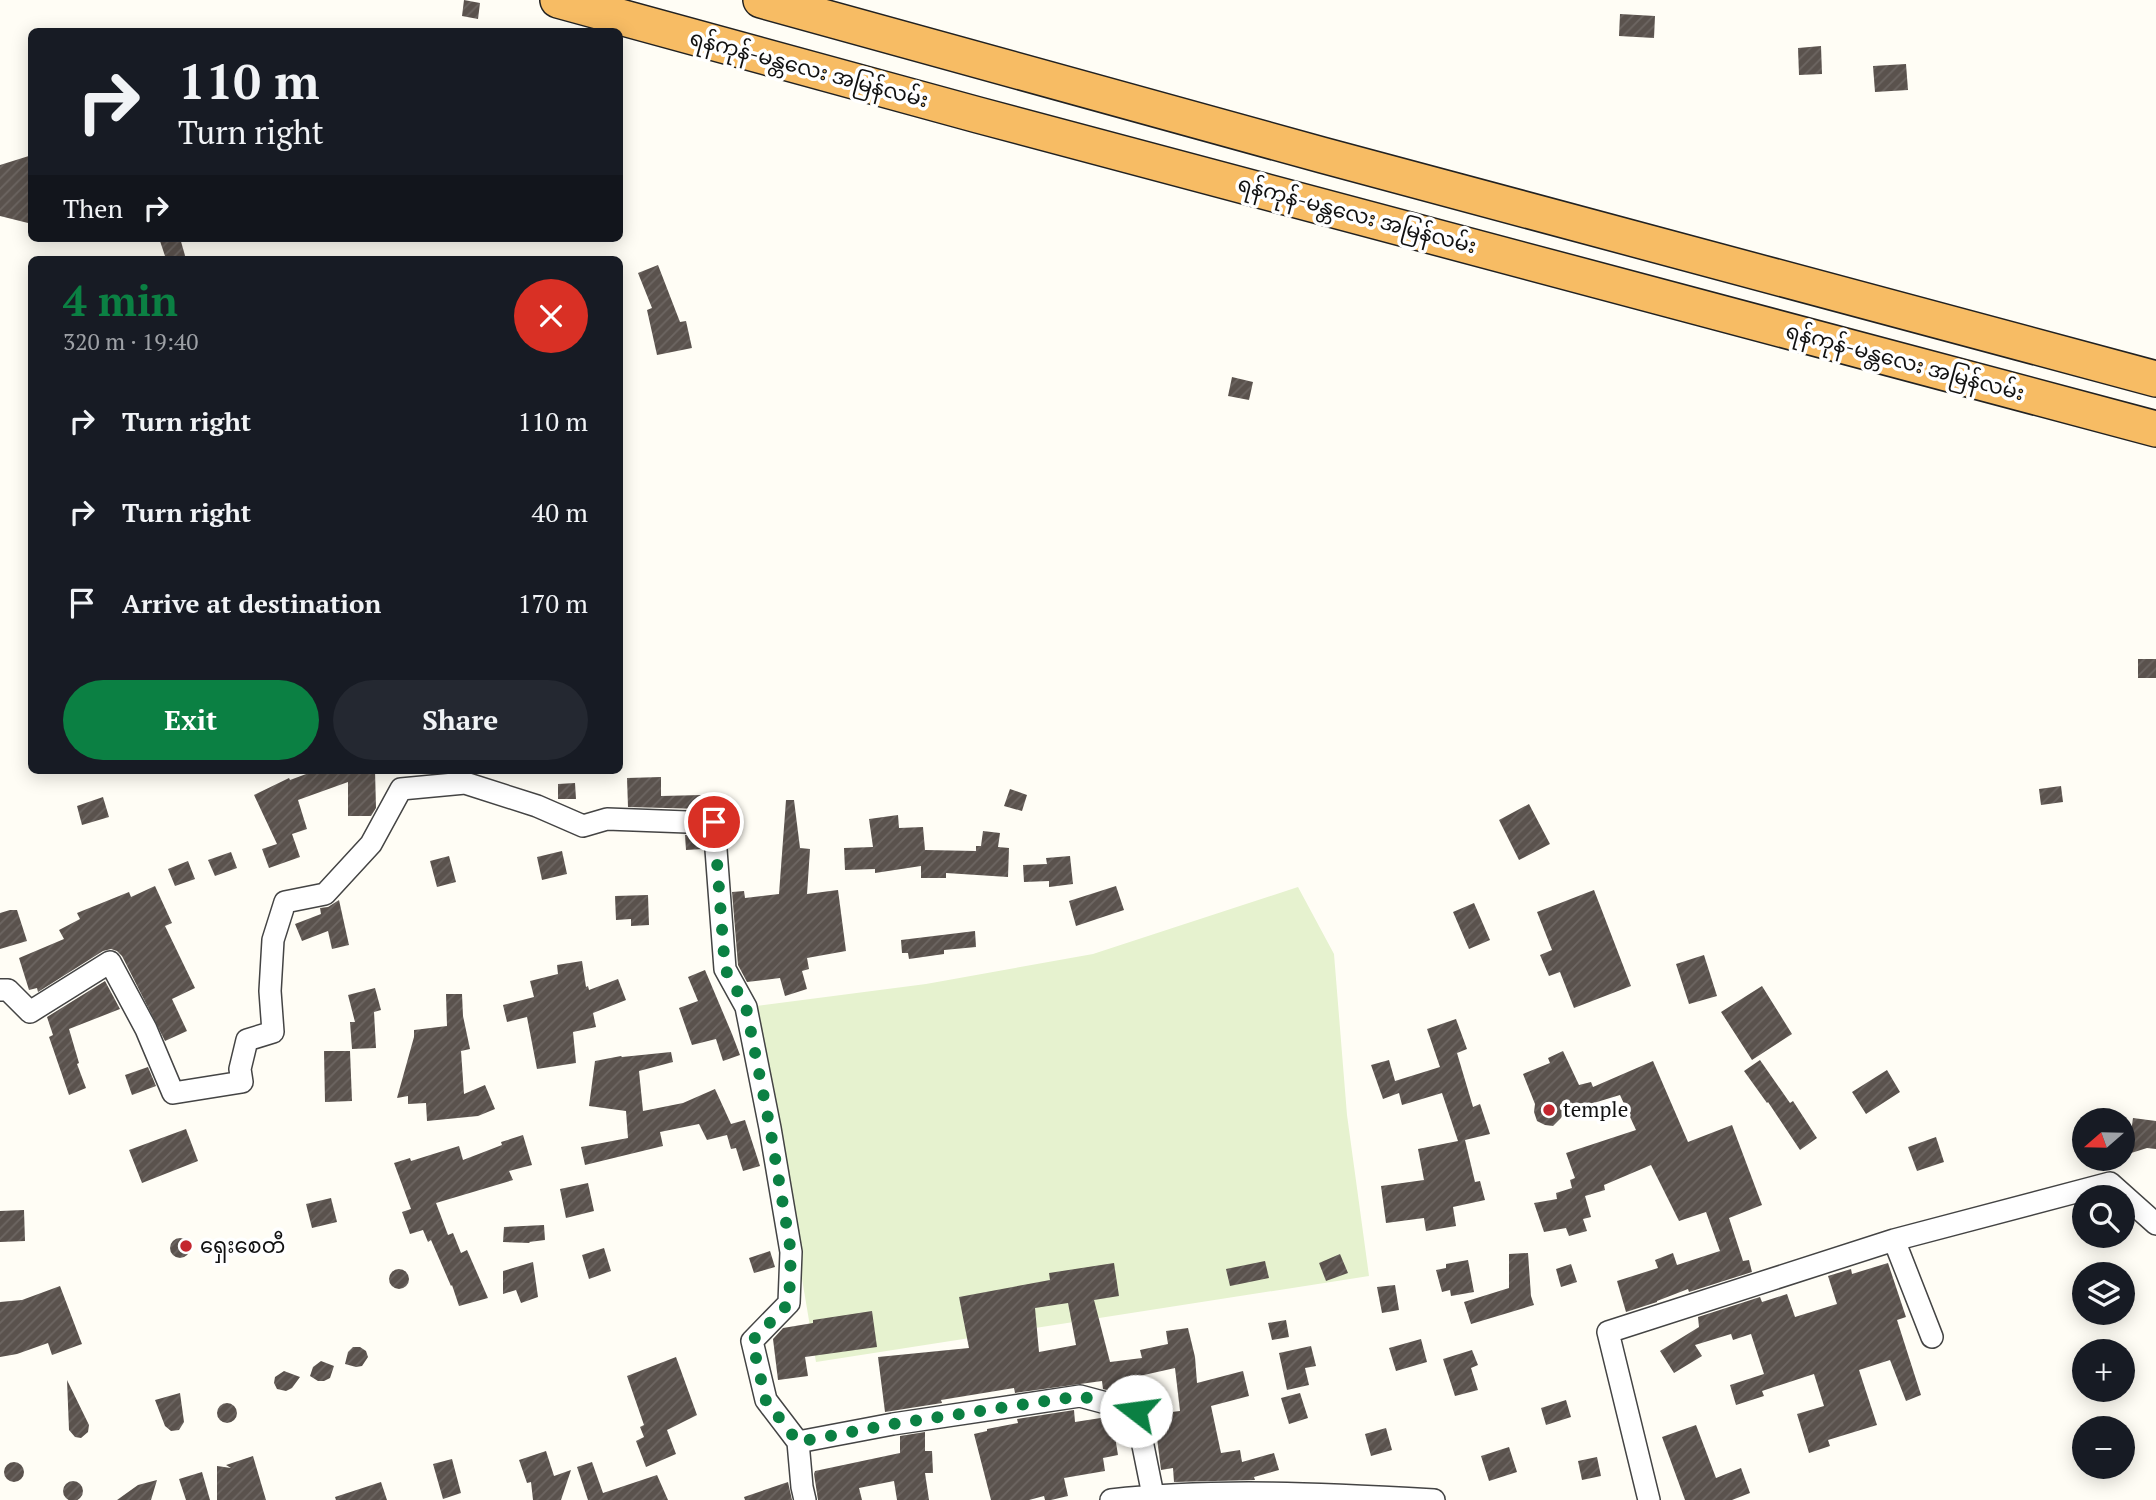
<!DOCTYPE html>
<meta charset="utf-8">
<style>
body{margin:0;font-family:"PT Serif","Noto Sans Myanmar",serif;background:#242831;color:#f1f3f6;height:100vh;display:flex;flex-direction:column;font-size:26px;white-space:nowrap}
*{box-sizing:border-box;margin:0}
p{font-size:23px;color:#9ea1a6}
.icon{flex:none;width:38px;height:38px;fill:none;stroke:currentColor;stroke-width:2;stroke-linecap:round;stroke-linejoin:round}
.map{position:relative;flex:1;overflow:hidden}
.details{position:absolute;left:28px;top:256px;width:595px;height:518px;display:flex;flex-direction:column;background:#171b24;border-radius:10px;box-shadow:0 4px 18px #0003}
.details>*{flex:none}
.guide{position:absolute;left:28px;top:28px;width:595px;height:214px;border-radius:10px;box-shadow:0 4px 18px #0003;background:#171b24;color:#f1f3f6;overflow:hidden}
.needle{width:46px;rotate:250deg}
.controls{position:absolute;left:2072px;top:1108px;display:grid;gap:14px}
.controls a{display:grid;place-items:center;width:63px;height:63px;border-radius:50%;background:#171b24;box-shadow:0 4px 18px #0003;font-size:35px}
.pin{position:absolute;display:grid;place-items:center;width:60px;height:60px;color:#fff;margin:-30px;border:4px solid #fff;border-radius:50%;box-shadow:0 2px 7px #0007}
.me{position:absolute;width:77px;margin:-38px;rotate:285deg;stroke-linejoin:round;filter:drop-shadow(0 0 5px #0008)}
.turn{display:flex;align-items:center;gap:24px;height:147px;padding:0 35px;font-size:32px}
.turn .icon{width:91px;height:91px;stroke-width:2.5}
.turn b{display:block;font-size:49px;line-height:60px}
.then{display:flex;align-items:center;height:66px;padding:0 35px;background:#0003;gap:14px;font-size:26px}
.round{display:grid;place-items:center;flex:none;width:74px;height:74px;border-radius:37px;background:#242831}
.overview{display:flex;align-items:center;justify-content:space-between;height:119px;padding:0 35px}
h1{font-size:42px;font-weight:800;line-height:52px;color:#0b8043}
.cta{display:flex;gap:14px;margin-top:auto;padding:14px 35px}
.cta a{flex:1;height:80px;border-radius:42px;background:#0b8043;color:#fff;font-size:28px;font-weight:800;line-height:80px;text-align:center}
.cta a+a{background:#242831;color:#f1f3f6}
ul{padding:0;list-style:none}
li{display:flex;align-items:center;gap:21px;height:91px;padding:0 35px}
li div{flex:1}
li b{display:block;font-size:26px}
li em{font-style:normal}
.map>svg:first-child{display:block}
.pitch{fill:#e6f2cf}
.building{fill:url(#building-hatch);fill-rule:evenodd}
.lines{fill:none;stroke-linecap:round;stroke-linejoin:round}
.minor-casing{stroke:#444;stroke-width:24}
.trunk-casing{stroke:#222;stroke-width:38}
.minor{stroke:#fff;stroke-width:21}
.trunk{stroke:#f7bc64;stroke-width:35}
.route{stroke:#0b8043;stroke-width:12;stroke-dasharray:0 21.6}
.poi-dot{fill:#c4262e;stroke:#fff;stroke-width:2.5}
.labels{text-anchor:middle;stroke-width:7;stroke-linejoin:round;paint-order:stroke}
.street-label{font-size:21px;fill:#111;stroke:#fff}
.poi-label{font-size:21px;fill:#111;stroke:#fff;text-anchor:start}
</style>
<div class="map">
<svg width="2156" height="1500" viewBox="0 0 2156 1500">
<defs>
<pattern id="building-hatch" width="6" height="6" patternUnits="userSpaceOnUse" patternTransform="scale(1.75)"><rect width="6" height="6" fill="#5a524d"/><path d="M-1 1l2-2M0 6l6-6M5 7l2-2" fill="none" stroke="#6d6662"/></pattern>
</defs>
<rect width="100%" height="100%" fill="#fffdf5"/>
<!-- pitch -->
<path class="pitch" d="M1298 887 1334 954 1347 1115 1369 1276 816 1362 756 1006 926 984 1093 954Z"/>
<!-- building -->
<path class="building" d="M464 0 480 3 478 19 462 16Z
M1620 14 1655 16 1654 38 1619 36Z
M1821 46 1822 74 1799 75 1798 48Z
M1906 64 1908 90 1875 92 1873 66Z
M32 155V224L0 216V165Z
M159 238H180L186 259H166Z
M658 265 680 322 686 321 692 348 657 355 647 310 652 308 638 273Z
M1232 377 1253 382 1249 400 1228 396Z
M2138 659H2156V678H2138Z
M317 770H375L376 808 371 816H348V782L298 800 307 829 292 834 300 857 269 868 262 849 277 844 254 795 289 778 290 780Z
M661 777V796L702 795 703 809 628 807 627 778Z
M575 783 576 799H558V784Z
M2061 786 2063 802 2041 805 2039 789Z
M1010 789 1027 795 1022 811 1004 806Z
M103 797 109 817 82 825 77 806Z
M786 800H794L800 848 810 849 807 894 838 890 846 951 807 958 809 969 802 971 807 989 785 996 780 978 747 982 738 965 732 892 744 891 745 898 779 894Z
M1529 804 1550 844 1519 860 1499 820Z
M898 815 899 828 923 827 925 850 976 851V846H981L983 831 1000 833 998 847 1009 848 1008 877 946 873V878H921V866L875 873V869L845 870 844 848 873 847 869 819Z
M685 835 702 836 703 849 686 850Z
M562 851 567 874 542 880 537 857Z
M231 852 237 868 215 876 208 860Z
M449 856 456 882 437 887 430 861Z
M1070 856 1073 884 1049 887V881L1024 882 1023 865 1047 864 1046 858Z
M188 861 195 879 175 886 168 869Z
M155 886 172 923 165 926 195 988 172 999 187 1031 165 1041 122 956 117 951 111 949 103 951 38 992 37 988 29 990 19 958 64 939 59 930 80 919 77 913 129 892 131 897Z
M1116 886 1124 910 1076 926 1069 901Z
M1594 890 1631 986 1574 1008 1560 972 1549 976 1540 955 1552 950 1537 912Z
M648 895 649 925 631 926V919L616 920 615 896Z
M339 900 349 945 332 949 328 931 302 941 295 924 321 914 320 908 328 907Z
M1474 903 1490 940 1469 949 1453 912Z
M10 910H17L27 941 0 949V913Z
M975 931 976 947 944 950V954L909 959 908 953H902L901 940Z
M1704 955 1717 996 1689 1004 1676 964Z
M582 961 586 987 588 986 589 990 618 979 626 1000 593 1013 596 1027 573 1032 576 1063 537 1069 527 1017 507 1022 503 1005 534 997 530 981 558 974 557 965Z
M705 970 732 1034 740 1055 723 1061 716 1039 692 1045 679 1008 698 1001 688 977Z
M105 981 120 1009 69 1029 79 1063 77 1064 86 1088 69 1095 49 1037 53 1035 47 1017Z
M1762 986 1792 1034 1752 1060 1721 1012Z
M375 988 381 1010 374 1012 376 1048 352 1049 350 1022H355L348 995Z
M446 994H462L463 1016 470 1049 461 1051 464 1094 485 1085 495 1109 478 1116 427 1121 426 1103 408 1104V1096L397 1098 414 1037V1030L447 1026Z
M1456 1019 1467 1049 1457 1053 1473 1107 1480 1104 1490 1134 1465 1140 1475 1182 1480 1181 1485 1200 1453 1207 1456 1226 1426 1231 1424 1218 1386 1223 1381 1186 1424 1180 1418 1149 1458 1141 1442 1093 1402 1105 1399 1093 1383 1099 1371 1065 1389 1060 1395 1081 1440 1067 1427 1029Z
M324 1051H350L352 1101 325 1102Z
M1563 1051 1579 1085 1591 1082 1593 1087 1653 1061 1688 1142 1732 1125 1762 1205 1729 1218 1743 1261 1749 1260 1752 1272 1689 1292 1688 1289 1657 1301V1302L1626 1312 1617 1281 1658 1268 1655 1260 1673 1253 1677 1265 1720 1251 1706 1212 1679 1221 1651 1165 1604 1185 1605 1190 1585 1196 1591 1217 1583 1219 1587 1231 1569 1236 1566 1228 1544 1232 1534 1203 1557 1199 1556 1193 1572 1188 1570 1180 1575 1178 1566 1153 1636 1130 1620 1095 1564 1112 1561 1118 1553 1126 1545 1125 1537 1121 1534 1112 1535 1104 1523 1074 1550 1063 1548 1058Z
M671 1052 673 1062 639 1071 643 1111 683 1103 715 1089 731 1124 745 1120 760 1166 743 1171 736 1148 731 1149 727 1135 707 1140 699 1124 660 1132 663 1146 585 1165 581 1147 628 1138 626 1111 589 1106 595 1061 621 1056 622 1057Z
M1760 1060 1790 1103 1793 1101 1817 1138 1800 1150 1768 1102 1767 1103 1744 1071Z
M148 1067 156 1086 132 1095 125 1075Z
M1887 1070 1900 1092 1866 1114 1852 1092Z
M2133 1118 2156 1121V1149L2147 1148 2128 1154Z
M186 1129 198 1161 142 1183 129 1150Z
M523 1135 532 1165 509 1171 513 1180 436 1203 448 1235 453 1233 461 1253 467 1250 488 1298 459 1306 452 1285 451 1286 431 1240 428 1242 423 1230 410 1234 402 1212 411 1209 394 1163 410 1158 411 1161 459 1146 463 1160 502 1145 501 1142Z
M1936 1137 1944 1162 1917 1171 1908 1147Z
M588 1183 594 1211 566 1218 560 1189Z
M331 1198 337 1222 312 1228 306 1204Z
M24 1210 25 1241 0 1242V1211Z
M544 1225 545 1240 529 1242 530 1243 503 1242 504 1227Z
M170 1248a10 10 0 1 1 20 0a10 10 0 1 1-20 0Z
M604 1248 611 1271 589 1279 582 1255Z
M770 1251 775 1267 754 1273 749 1258Z
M1528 1253 1531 1296 1534 1305 1471 1324 1464 1302 1509 1288V1254Z
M1340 1254 1348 1273 1326 1281 1319 1263Z
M1468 1260 1474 1292 1451 1296 1450 1290 1442 1292 1436 1270 1446 1268V1264Z
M1265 1261 1269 1278 1230 1286 1226 1269Z
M533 1262 538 1297 521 1303 516 1290 503 1294V1271Z
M1114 1263 1119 1296 1094 1300 1110 1362 1142 1358 1140 1350 1168 1344 1166 1331 1188 1328 1195 1357 1197 1383 1243 1371 1249 1396 1211 1406 1221 1453 1240 1450 1242 1462 1274 1453 1279 1470 1254 1477 1255 1480 1174 1482 1173 1468 1161 1470 1154 1414 1180 1411 1175 1368 1135 1377 1136 1397 1103 1389 1102 1381 1015 1393 1014 1388 941 1400 942 1403 885 1412 878 1357 969 1348 959 1297 1050 1280 1049 1273ZM1068 1303 1076 1345 1039 1352 1035 1308Z
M1888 1263 1906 1317 1897 1320 1921 1395 1906 1401 1890 1360 1859 1370 1877 1425 1828 1440 1830 1446 1809 1453 1797 1414 1824 1406 1814 1374 1762 1391 1764 1396 1736 1405 1730 1385 1764 1374 1751 1334 1733 1340 1731 1334 1695 1345 1702 1356 1674 1373 1660 1351 1699 1327 1698 1317 1760 1297 1762 1302 1787 1294 1795 1317 1837 1304 1828 1276 1851 1269 1852 1274Z
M1571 1264 1577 1282 1561 1287 1556 1269Z
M389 1279a10 10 0 1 1 20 0a10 10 0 1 1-20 0Z
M1395 1285 1399 1310 1382 1313 1377 1287Z
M60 1286 82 1344 52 1355 48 1343 17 1354 0 1357V1302L22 1300Z
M872 1311 877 1347 805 1357 808 1376 778 1380 773 1339 783 1328 813 1323V1320Z
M1286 1320 1289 1337 1272 1340 1268 1323Z
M1421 1339 1427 1362 1396 1371 1389 1348Z
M1311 1346 1316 1366 1305 1368 1309 1385 1287 1390 1279 1353Z
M353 1347H360L366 1351 368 1357 362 1366 356 1367 345 1364 348 1352Z
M1472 1350 1478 1365 1471 1368 1478 1390 1455 1396 1443 1359Z
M676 1357 697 1415 667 1430 676 1454 646 1467 636 1441 644 1437 640 1427 644 1425 627 1376Z
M321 1361 334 1366 330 1378 324 1381H318L310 1376 313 1367Z
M284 1371 300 1377 292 1388 286 1391 277 1389 274 1383 275 1377Z
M67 1380 89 1425 88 1432 81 1438 75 1437 69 1430Z
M180 1393 184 1422 179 1430 171 1431 165 1426 155 1400Z
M1300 1393 1308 1418 1289 1424 1281 1398Z
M1566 1400 1571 1417 1546 1425 1541 1408Z
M217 1413a10 10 0 1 1 20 0a10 10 0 1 1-20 0Z
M1074 1410 1075 1422 1107 1417 1112 1418 1118 1455 1103 1458 1105 1471 1064 1478 1068 1496 1051 1500H1045L1044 1496 1029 1500H991L974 1434 987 1431V1429L1018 1423 1017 1419Z
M1696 1425 1716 1478 1741 1468 1750 1493 1732 1500H1685L1662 1437Z
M1386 1428 1392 1450 1371 1456 1365 1434Z
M925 1432V1451H932L933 1473H925L929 1500H897L894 1481 859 1488 862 1500H818L814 1474 815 1471 900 1453V1436Z
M1509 1447 1517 1472 1489 1481 1481 1456Z
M546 1451 554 1476 571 1470 561 1500H533L531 1482 527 1483 519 1460Z
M253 1456 266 1500H217V1466L231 1468 226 1465Z
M1597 1457 1601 1476 1582 1480 1578 1461Z
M452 1459 461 1493 443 1499 433 1464Z
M4 1472a10 10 0 1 1 20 0a10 10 0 1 1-20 0Z
M592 1462 603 1493 657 1475 668 1500H588L577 1467Z
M202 1472 210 1500H186L179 1479Z
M157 1480 151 1500H117L138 1485Z
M63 1491a10 10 0 1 1 20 0a10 10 0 1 1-20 0Z
M381 1482 387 1500H336L335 1497Z
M788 1482 792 1500H745L744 1497Z"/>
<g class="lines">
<defs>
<path id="minor" d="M0 990H8L30 1012 110 962 146 1029 173 1093 242 1082 240 1069 247 1040 273 1032 270 991 273 940 285 902 325 894 371 844 401 789 465 783 537 806 583 826 607 819 714 823 725 969 746 1007 770 1128 791 1252 789 1303 752 1341 766 1400 798 1442 802 1487 805 1500
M1894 1240 1932 1337
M798 1442 893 1424 1080 1396 1136 1411 1154 1500
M1111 1500C1218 1488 1327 1494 1434 1500
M1649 1500 1608 1332 1894 1240 2110 1183 2156 1224"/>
<path id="trunk" d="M558 0 978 115 2156 429
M761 0 1322 155 2156 379"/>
</defs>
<!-- minor casing -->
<use href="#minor" class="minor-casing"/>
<!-- trunk casing -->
<use href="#trunk" class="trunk-casing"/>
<!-- minor -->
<use href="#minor" class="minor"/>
<!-- trunk -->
<use href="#trunk" class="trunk"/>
</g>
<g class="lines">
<!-- route -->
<path class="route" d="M714 822 725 969 746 1007 770 1128 791 1252 789 1303 752 1341 766 1401 798 1442 893 1424 1080 1396 1136 1411"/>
</g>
<!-- markers -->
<g class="poi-dot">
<circle cx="1549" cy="1110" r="7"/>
<circle cx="186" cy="1246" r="7"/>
</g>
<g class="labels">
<!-- street labels -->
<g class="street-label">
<text transform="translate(809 69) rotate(15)" y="7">ရန်ကုန်-မန္တလေး အမြန်လမ်း</text>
<text transform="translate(1357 215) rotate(15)" y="7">ရန်ကုန်-မန္တလေး အမြန်လမ်း</text>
<text transform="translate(1905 362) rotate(15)" y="7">ရန်ကုန်-မန္တလေး အမြန်လမ်း</text>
</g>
<!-- poi labels -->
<g class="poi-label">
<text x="1563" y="1117">temple</text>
<text x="200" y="1253">ရှေးစေတီ</text>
</g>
</g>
</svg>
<div class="controls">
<a><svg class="needle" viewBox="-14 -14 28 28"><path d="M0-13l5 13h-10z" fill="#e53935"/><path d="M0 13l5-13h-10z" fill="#9ea1a6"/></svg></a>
<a><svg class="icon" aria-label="search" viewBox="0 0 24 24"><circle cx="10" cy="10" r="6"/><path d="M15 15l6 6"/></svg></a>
<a><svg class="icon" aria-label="layers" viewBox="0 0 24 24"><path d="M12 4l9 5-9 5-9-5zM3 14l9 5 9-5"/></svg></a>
<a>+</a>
<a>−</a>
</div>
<div class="pin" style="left:714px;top:822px;background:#d93025"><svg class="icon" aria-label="arrive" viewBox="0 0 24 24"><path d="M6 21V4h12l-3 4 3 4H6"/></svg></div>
<svg class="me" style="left:1136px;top:1411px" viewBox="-20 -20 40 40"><circle r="19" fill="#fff"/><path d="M0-13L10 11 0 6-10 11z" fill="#0b8043"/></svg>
<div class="guide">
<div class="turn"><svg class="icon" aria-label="right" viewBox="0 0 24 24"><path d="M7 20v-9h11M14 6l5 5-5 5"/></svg><div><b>110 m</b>Turn right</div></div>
<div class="then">Then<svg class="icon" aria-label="right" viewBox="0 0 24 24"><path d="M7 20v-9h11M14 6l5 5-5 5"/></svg></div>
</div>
<section class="details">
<div class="overview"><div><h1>4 min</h1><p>320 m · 19:40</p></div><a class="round" style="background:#d93025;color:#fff"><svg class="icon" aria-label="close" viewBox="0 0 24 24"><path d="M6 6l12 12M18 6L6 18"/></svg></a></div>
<ul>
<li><svg class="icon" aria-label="right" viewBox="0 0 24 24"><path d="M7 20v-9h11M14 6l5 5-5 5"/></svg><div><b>Turn right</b></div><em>110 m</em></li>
<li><svg class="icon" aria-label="right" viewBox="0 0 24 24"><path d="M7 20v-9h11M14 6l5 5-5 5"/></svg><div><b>Turn right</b></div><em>40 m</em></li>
<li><svg class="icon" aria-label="arrive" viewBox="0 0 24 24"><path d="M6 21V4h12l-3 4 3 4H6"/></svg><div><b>Arrive at destination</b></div><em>170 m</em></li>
</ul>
<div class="cta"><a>Exit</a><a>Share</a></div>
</section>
</div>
